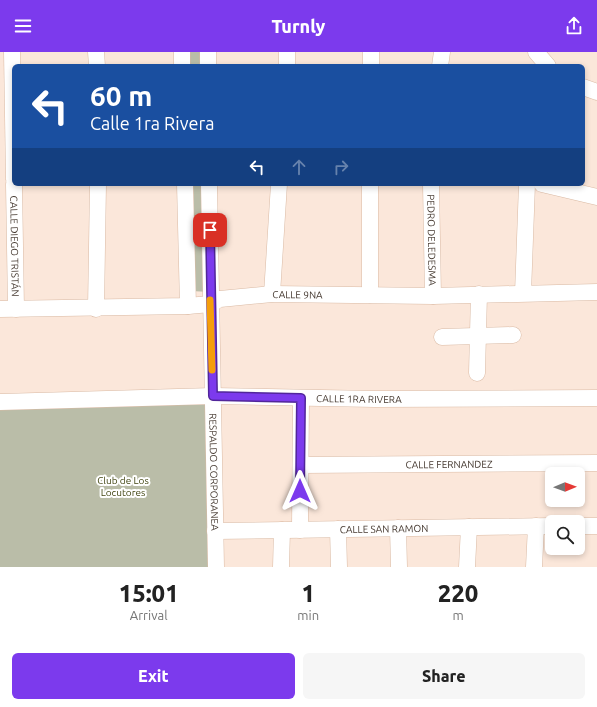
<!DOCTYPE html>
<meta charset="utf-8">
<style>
body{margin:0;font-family:Ubuntu,sans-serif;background:#f6f6f6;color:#222;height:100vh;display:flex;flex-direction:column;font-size:15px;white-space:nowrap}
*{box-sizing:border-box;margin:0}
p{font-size:13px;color:#767676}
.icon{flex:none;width:22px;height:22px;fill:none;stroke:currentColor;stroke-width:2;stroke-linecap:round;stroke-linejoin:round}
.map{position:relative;height:515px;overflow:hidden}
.drawer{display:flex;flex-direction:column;background:#fff;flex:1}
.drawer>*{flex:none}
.top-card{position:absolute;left:12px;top:12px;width:573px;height:122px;border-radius:6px;box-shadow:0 2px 6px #0003;background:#1a4fa0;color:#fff;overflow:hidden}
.needle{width:26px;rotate:89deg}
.buttons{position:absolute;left:545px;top:415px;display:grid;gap:8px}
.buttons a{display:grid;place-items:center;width:40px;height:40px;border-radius:6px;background:#fff;box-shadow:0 2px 6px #0003;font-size:20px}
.pin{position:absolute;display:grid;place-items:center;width:34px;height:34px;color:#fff;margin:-17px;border-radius:8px;box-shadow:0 2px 6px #0006}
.me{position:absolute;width:44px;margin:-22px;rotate:0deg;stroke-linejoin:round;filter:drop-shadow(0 0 3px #0008)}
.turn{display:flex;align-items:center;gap:14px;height:84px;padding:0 12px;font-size:18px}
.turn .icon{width:52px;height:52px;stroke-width:2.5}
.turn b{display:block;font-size:28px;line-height:34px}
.lanes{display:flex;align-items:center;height:38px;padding:0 12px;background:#0003;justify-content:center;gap:20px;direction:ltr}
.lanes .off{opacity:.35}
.eta{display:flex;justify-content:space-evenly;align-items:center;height:68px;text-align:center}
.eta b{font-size:24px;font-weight:800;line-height:28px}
.action{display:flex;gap:8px;margin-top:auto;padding:8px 12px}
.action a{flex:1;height:46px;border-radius:6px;background:#7c3aed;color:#fff;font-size:16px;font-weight:800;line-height:46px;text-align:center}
.action a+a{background:#f6f6f6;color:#222}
header{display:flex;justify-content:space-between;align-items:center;height:52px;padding:0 12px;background:#7c3aed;color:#fff;font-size:18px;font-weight:800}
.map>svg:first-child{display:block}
.green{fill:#babda8}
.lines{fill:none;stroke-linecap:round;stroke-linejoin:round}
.minor-casing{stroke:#dabaa4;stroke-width:17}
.minor{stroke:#fff;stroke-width:16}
.route-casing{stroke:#51269a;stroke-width:10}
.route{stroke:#7c3aed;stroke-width:7}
.slow{stroke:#f59e0b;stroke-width:7}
.labels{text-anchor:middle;stroke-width:4;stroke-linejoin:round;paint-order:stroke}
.street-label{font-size:10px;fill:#453930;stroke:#fff}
.park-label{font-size:10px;fill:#424612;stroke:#fff}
</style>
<header><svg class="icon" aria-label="menu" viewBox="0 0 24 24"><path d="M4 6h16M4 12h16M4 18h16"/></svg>Turnly<svg class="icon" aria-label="share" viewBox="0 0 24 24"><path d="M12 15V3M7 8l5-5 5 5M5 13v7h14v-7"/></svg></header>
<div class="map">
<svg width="597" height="515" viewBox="0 0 597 515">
<rect width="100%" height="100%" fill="#fbe7da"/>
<!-- green -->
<path class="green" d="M187 0H208V14H187Z
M189 132H209L210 240 191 239Z
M207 350 210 515H0V355Z"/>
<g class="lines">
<defs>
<g id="minor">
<path d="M12 0 14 127"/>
<path d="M96 0 97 14"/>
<path d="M182 0V14"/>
<path d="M208 0V14"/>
<path d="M536 0 548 14"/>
<path d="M287 14V0"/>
<path d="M371 14V0"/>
<path d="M440 14 442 0"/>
<path d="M583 35 597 40"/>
<path id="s1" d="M14 132 16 257"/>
<path d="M185 132 188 254"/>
<path id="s2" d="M209 132 216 515"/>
<path d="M370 132V243"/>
<path id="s3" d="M431 132 433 244"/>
<path d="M542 132 597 145"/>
<path d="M523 241 527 132"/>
<path d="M272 242 279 132"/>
<path id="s4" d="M0 257 188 254 210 252 220 247 272 242 433 244 597 240"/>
<path d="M96 257 98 132"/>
<path d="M442 285 513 283"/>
<path d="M477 321 479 242"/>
<path id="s5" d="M0 350 213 344 375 347 597 346"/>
<path id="s6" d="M301 413 597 411"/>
<path d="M578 474H597"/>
<path d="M398 476 399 515"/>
<path d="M338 477 339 515"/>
<path d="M300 478 301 346"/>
<path id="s7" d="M215 479 552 474"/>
<path d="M281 515 282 478"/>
<path d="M467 515 469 475"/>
<path d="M534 515 536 474"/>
</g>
</defs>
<!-- minor casing -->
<use href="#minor" class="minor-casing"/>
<!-- minor -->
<use href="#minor" class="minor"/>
</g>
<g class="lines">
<defs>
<path id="route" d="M210 178 213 344 301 346 300 439"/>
</defs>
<!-- route casing -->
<use href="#route" class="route-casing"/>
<!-- route -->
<use href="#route" class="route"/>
<!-- slow -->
<path class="slow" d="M210 248 212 318"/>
</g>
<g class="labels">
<!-- street labels -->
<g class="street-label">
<text dy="4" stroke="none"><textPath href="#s3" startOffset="56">PEDRO DELEDESMA</textPath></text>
<text dy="4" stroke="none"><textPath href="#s1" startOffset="62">CALLE DIEGO TRISTÁN</textPath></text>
<text dy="4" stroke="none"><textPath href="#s4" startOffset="299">CALLE 9NA</textPath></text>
<text dy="4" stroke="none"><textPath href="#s5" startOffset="359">CALLE 1RA RIVERA</textPath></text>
<text dy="4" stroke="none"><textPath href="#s6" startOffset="148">CALLE FERNANDEZ</textPath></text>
<text dy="4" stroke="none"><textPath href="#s2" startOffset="288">RESPALDO CORPORANEA</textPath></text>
<text dy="4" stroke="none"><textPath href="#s7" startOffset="169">CALLE SAN RAMON</textPath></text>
</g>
<!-- park labels -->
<g class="park-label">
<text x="123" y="432">Club de Los<tspan x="123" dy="12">Locutores</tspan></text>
</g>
</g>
</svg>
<div class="buttons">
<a><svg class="needle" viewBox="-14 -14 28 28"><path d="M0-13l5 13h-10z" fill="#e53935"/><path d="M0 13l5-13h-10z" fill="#767676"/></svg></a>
<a><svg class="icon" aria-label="search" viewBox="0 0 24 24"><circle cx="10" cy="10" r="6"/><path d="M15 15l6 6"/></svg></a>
</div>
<div class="pin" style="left:210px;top:178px;background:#d93025"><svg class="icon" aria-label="arrive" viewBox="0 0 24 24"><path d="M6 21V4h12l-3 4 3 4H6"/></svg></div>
<svg class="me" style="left:300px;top:439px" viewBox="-20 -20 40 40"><path d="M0-17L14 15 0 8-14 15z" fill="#7c3aed" stroke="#fff" stroke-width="4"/></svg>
<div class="top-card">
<div class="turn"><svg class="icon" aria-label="left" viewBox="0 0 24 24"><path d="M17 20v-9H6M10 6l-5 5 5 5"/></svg><div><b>60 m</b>Calle 1ra Rivera</div></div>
<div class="lanes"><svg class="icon" aria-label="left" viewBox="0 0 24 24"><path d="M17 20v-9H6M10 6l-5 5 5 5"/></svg><svg class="icon off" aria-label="ahead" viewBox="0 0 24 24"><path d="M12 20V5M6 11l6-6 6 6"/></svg><svg class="icon off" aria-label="right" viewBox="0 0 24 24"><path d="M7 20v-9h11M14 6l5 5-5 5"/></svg></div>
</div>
</div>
<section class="drawer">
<div class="eta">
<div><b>15:01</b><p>Arrival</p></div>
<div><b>1</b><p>min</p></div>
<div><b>220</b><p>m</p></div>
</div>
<div class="action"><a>Exit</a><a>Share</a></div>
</section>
